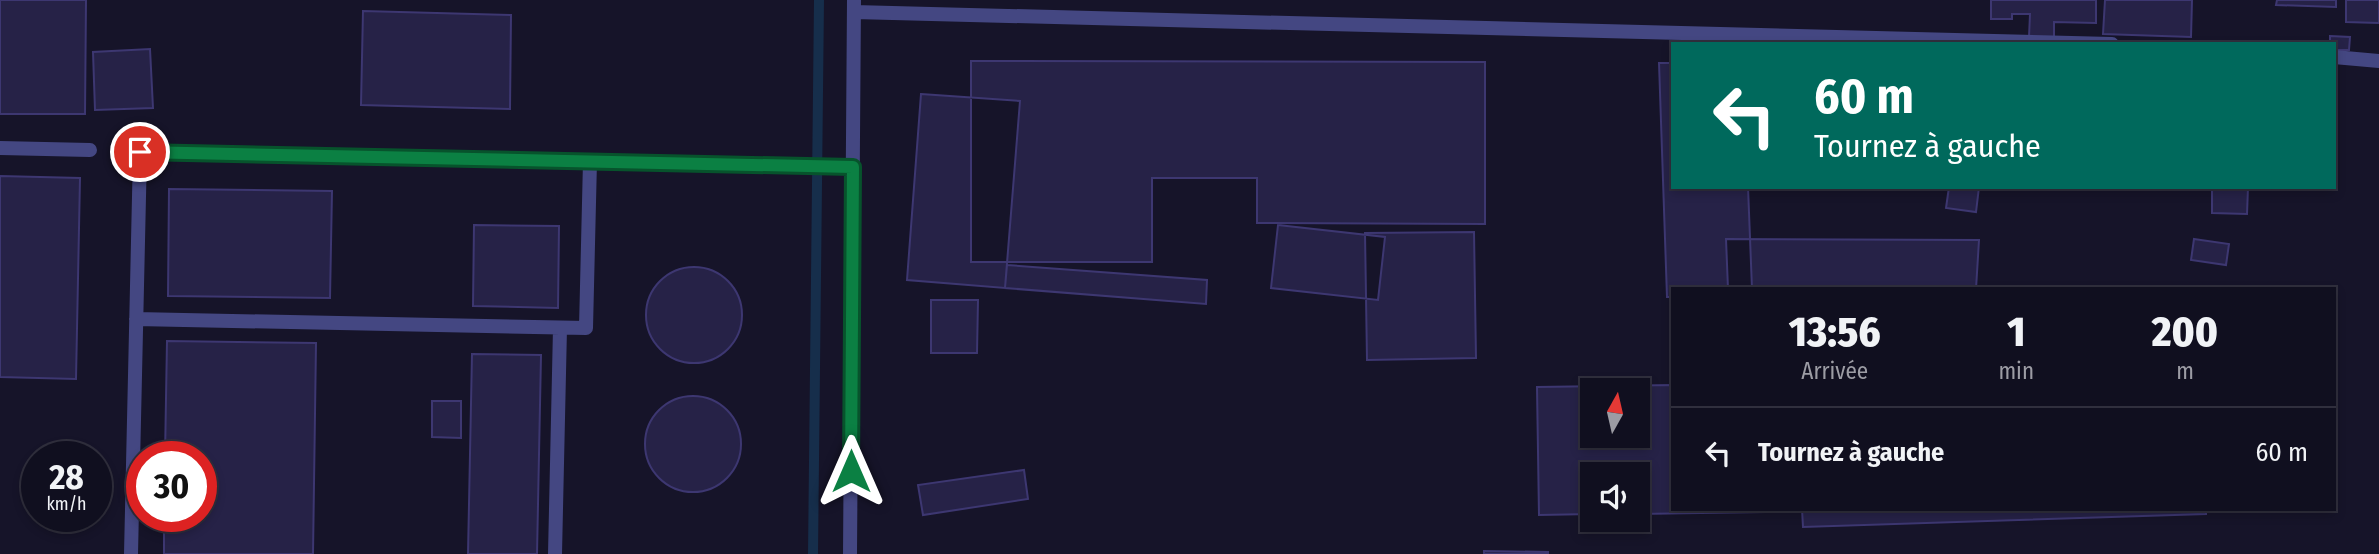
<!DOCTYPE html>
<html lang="fr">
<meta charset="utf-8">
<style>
body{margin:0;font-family:"Fira Sans Condensed",sans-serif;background:#1e1d2c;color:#f1f3f6;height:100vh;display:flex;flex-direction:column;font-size:26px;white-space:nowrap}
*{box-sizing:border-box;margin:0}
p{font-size:23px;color:#9c9ca4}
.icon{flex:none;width:38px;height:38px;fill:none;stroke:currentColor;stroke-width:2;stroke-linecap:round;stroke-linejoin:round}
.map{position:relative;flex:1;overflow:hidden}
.side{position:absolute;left:1671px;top:287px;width:665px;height:224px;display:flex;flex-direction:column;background:#100f1f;border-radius:0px;box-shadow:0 4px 10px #0003,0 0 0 2px #302f3d}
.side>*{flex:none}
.hud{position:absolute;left:1671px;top:42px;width:665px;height:147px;border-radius:0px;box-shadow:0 4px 10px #0003,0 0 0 2px #302f3d;background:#00695c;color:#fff;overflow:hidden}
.needle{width:46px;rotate:8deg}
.tools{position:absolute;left:1580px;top:378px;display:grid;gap:14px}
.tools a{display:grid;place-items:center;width:70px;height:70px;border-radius:0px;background:#100f1f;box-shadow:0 4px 10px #0003,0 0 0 2px #302f3d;font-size:35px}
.speed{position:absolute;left:21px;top:441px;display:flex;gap:14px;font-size:35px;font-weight:700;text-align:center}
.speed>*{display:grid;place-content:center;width:91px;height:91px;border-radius:50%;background:#100f1f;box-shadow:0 4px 10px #0003,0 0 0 2px #302f3d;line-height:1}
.speed small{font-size:18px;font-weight:400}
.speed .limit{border:10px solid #d22;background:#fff;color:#111}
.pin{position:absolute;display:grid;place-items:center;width:60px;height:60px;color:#fff;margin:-30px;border:4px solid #fff;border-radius:50%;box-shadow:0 2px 7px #0007}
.me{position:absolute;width:77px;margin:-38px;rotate:0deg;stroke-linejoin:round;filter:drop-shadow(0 0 5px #0008)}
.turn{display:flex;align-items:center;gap:24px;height:147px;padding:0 28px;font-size:32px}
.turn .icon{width:91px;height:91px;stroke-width:2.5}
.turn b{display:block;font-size:49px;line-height:60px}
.eta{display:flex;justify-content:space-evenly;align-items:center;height:119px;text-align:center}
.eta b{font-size:42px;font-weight:800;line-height:49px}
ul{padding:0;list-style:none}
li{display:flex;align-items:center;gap:21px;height:91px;padding:0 28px;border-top:2px solid #302f3d}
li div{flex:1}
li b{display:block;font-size:26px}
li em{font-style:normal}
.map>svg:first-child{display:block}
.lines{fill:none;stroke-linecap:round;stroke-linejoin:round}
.stream{stroke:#162e4b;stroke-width:10}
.building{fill:#262247;stroke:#3d3771;stroke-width:2;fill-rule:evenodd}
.lane{stroke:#444782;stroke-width:14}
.street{stroke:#444782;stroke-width:14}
.route-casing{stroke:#07532c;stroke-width:18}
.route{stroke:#0b8043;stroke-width:12}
</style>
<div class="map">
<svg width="2379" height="554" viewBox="0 0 2379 554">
<rect width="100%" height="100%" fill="#161429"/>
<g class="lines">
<!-- stream -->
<path class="stream" d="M813 554 819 0"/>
</g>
<!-- building -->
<path class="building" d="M0 0H86L85 114H0Z
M1991 0H2096V23L2054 22V37H2029L2030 14H2012V19H1991Z
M2105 0H2192L2191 37 2103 34Z
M2277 0H2336V7L2276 5Z
M2346 0H2379V23L2346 22Z
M363 11 511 15 510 109 361 105Z
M2330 36 2350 37 2349 50H2334V44H2330Z
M150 49 153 108 95 110 93 52Z
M971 61 1485 62V224L1257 223V178H1152V262H971Z
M1659 63H1673V187H1748L1752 289H1673V297H1667Z
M921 94 1020 101 1005 288 907 280Z
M0 176 80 178 76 379 0 377Z
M1949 187H1979L1976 212 1946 208Z
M2212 187H2248L2247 214 2212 213Z
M169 189 332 191 330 298 168 296Z
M474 225 559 226 558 308 473 306Z
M1278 225 1385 237 1378 300 1271 288Z
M1474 232 1476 358 1367 360 1365 233Z
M1726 239 1979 240 1976 289H1728Z
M2194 239 2229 244 2226 265 2191 260Z
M1007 265 1207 280 1206 304 1005 288Z
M646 315a48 48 0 1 1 96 0a48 48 0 1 1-96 0Z
M931 300H978L977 353H931Z
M167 341 316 343 313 554H164V516H201V457H165Z
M472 354 541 355 537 554H468Z
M1673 385V509H1765V512L1638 514V474H1592V514L1539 515 1537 387ZM1592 390H1638V436H1592Z
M645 444a48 48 0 1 1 96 0a48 48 0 1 1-96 0Z
M432 401H461V438L432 437Z
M1024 470 1028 499 923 515 918 485Z
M1802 509H2206V514L1803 527Z
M1484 551 1548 552V554H1484Z"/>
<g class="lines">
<!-- lane -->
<path class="lane" d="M136 319 586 328 590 161
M131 554 140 152 853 167
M555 554 560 328"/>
<!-- street -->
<path class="street" d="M854 12 2112 44
M2334 57 2379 61
M0 148 90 150
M850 554 854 0"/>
</g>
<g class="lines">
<defs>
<path id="route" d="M140 152 853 167 851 471"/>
</defs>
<!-- route casing -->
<use href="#route" class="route-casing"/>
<!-- route -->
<use href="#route" class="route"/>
</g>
</svg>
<div class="tools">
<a><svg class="needle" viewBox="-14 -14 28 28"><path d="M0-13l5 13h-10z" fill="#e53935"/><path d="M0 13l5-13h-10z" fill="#9c9ca4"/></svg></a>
<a><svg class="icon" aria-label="sound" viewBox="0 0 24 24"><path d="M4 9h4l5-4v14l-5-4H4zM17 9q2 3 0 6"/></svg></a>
</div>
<div class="speed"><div>28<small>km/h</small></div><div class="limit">30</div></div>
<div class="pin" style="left:140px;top:152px;background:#d93025"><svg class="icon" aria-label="arrive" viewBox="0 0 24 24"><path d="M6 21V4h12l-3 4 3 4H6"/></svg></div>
<svg class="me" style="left:851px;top:471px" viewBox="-20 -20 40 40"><path d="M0-17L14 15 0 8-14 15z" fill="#0b8043" stroke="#fff" stroke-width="4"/></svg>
<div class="hud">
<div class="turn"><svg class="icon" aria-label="left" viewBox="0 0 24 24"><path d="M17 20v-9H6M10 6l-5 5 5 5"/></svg><div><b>60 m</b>Tournez à gauche</div></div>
</div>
<section class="side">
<div class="eta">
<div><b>13:56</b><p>Arrivée</p></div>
<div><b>1</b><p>min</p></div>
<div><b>200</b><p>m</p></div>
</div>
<ul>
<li><svg class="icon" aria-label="left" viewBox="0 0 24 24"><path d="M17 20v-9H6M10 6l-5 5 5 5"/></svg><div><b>Tournez à gauche</b></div><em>60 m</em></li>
</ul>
</section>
</div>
